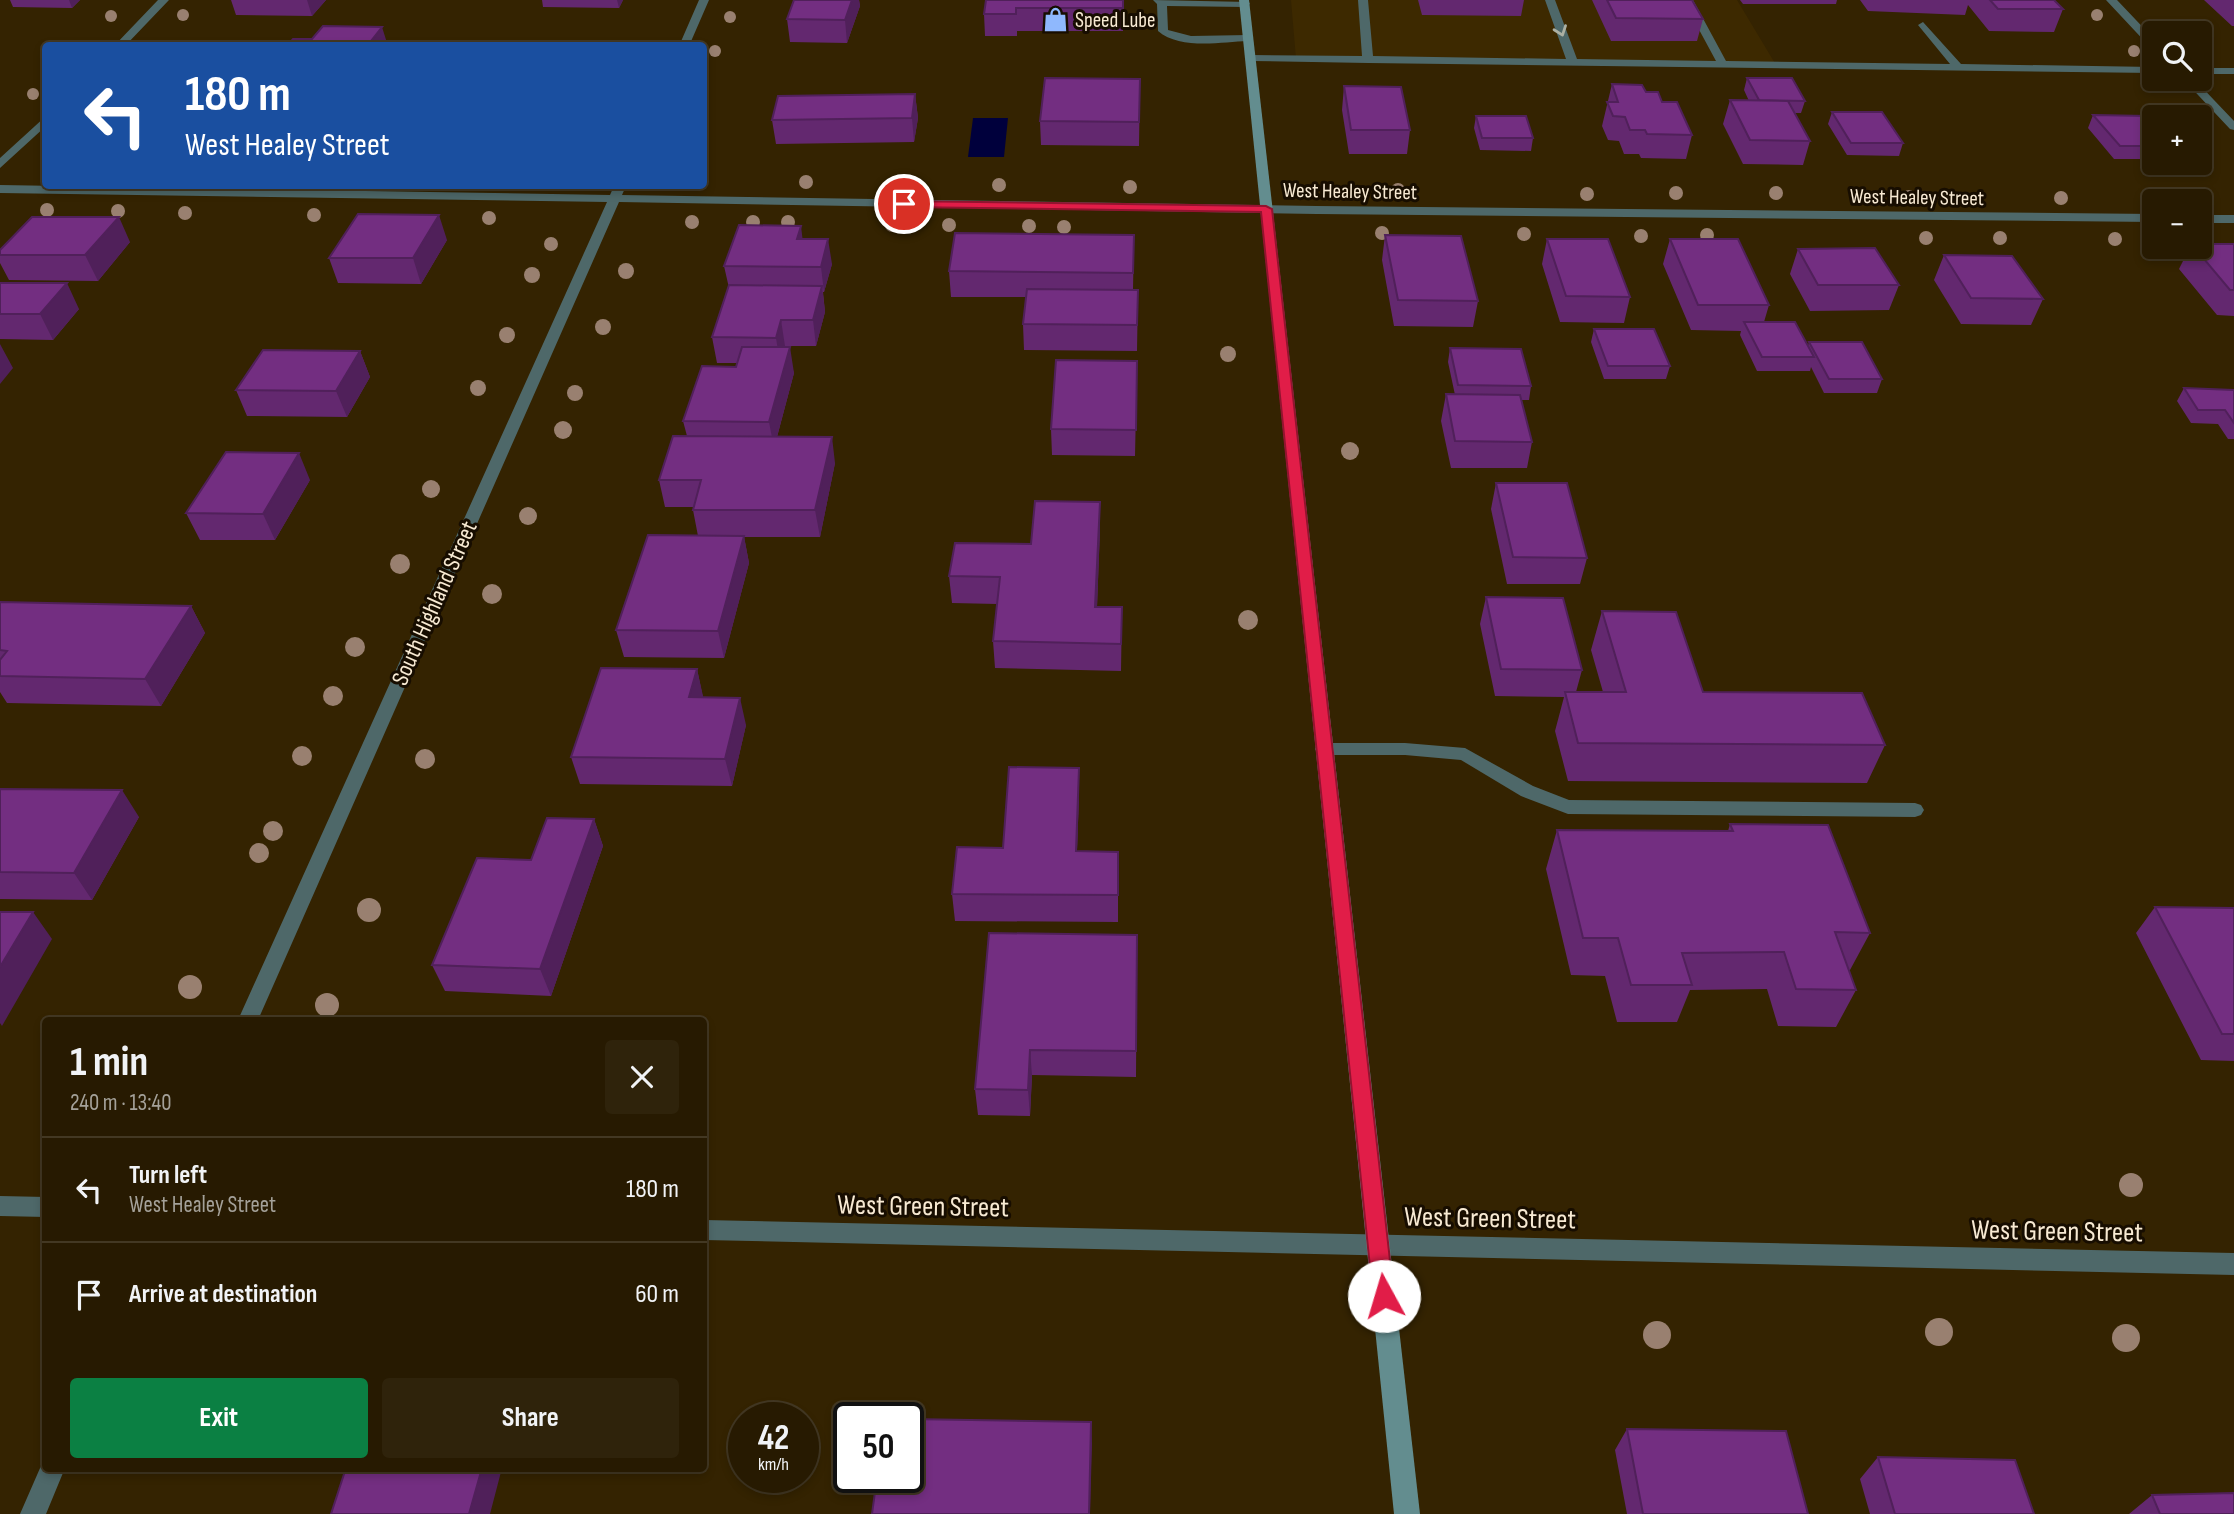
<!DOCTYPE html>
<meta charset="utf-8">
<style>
body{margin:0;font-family:"Sofia Sans Condensed",sans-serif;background:#2f230b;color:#f1f3f6;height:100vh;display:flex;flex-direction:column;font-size:26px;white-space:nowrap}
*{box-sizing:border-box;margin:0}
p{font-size:23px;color:#a4a199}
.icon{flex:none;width:38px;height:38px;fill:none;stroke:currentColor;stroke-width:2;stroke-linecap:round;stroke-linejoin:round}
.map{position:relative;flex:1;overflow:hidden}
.side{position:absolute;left:42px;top:1017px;width:665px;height:455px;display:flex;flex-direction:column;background:#271a01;border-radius:7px;box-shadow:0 4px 10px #0003,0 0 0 2px #433823}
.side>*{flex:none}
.hud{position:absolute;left:42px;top:42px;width:665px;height:147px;border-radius:7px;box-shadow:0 4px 10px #0003,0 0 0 2px #433823;background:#1a4fa0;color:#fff;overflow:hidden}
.buttons{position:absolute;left:2142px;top:21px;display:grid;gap:14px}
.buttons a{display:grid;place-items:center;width:70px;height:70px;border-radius:7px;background:#271a01;box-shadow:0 4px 10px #0003,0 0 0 2px #433823;font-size:35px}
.speed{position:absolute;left:728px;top:1402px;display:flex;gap:14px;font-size:35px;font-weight:700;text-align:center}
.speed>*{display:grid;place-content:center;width:91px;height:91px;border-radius:50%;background:#271a01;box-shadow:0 4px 10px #0003,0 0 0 2px #433823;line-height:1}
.speed small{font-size:18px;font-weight:400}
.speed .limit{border:4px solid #111;border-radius:10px;background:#fff;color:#111}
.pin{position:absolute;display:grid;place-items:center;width:60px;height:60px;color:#fff;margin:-30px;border:4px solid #fff;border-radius:50%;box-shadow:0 2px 7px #0007}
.me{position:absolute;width:77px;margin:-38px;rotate:354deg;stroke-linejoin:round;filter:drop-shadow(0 0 5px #0008)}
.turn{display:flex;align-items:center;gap:24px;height:147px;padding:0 28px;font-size:32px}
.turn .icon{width:91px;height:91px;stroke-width:2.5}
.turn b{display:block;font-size:49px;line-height:60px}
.round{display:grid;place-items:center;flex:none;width:74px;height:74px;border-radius:7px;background:#2f230b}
.headline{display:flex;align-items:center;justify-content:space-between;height:119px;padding:0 28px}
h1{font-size:42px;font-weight:700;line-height:52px}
.primary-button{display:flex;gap:14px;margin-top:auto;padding:14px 28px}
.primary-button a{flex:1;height:80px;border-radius:7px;background:#0b8043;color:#fff;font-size:28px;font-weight:700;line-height:80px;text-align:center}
.primary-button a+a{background:#2f230b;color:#f1f3f6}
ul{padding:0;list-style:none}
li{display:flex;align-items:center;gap:21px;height:105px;padding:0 28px;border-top:2px solid #433823}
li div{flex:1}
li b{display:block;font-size:26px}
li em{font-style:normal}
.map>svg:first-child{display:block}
.built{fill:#3d2900}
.water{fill:#00003c}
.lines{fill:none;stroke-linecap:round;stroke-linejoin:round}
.service{fill:#4e6869;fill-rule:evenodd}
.minor{fill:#4e6869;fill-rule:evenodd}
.tertiary{fill:#4e6869;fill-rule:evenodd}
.secondary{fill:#638d8f;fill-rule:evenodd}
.tree{fill:#998070}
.wall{fill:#63286f}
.shaded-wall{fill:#50205a}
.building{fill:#732e81;stroke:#50205a;stroke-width:2}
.oneway{stroke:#acb0a3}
.route{fill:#e11d48;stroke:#92132f;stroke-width:2}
.labels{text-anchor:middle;stroke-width:6;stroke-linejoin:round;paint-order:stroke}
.far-poi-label{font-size:21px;fill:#f8ead3;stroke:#170d00;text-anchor:start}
.far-street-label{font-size:21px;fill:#f8ead3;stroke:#170d00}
.street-label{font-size:24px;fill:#f8ead3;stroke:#170d00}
.near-street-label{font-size:28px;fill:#f8ead3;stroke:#170d00}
</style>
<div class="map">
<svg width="2234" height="1514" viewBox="0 0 2234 1514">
<rect width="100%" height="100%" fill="#342301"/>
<!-- built -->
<path class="built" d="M1291 0H1737L1776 65 1296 59Z"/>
<!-- water -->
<path class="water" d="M973 118H1008L1004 157H968Z"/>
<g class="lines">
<!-- service -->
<path class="service" d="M1153 0 1249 2 1250 4 1245 7 1167 6 1168 30 1191 36 1248 35 1253 38 1248 41C1221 42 1180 50 1158 31L1157 4Z
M1358 0H1368L1373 56 1566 59 1545 0H1555L1577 59 1716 61 1683 0H1693L1726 61 1950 64 1918 25 1923 22 1961 64 2154 67V73L1368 63 1251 61 1246 58 1251 55 1362 56Z
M2200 68H2234V74H2200Z
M1324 743H1405L1465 748 1533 786 1569 800 1915 803 1921 805 1924 810 1921 815 1915 817 1568 814 1521 796 1461 760 1405 755H1324L1318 753 1315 749 1318 745Z"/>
<!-- minor -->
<path class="minor" d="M158 0H169L125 46H114Z
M699 0H709L689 46H679Z
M2106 0H2117L2154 39V48L2150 47Z
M2183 79H2194L2234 121V130L2230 129Z
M46 116V126L0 168V158Z
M0 185 610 195 614 186H626L622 195 1317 206 2154 214V222L1317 214 619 202 258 1020H238L607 202 0 193Z
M2200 215H2234V223H2200Z
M44 1459 46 1468H65L46 1514H20Z"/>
<!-- tertiary -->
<path class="tertiary" d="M0 1196 46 1197V1217L0 1216Z
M704 1220 2234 1253V1275L704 1240Z"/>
<!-- secondary -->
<path class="secondary" d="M1239 0H1249L1420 1514H1394Z"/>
</g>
<!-- trees -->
<g class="tree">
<circle cx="183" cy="15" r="6"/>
<circle cx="2097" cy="15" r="6"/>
<circle cx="111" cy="16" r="6"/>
<circle cx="730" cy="17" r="6"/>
<circle cx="715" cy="51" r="6"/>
<circle cx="2134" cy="51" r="6"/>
<circle cx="33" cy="94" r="6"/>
<circle cx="806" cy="182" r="7"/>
<circle cx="999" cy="185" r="7"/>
<circle cx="1130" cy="187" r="7"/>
<circle cx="1398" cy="190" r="7"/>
<circle cx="1676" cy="193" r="7"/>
<circle cx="1776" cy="193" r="7"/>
<circle cx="1587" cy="194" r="7"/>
<circle cx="1909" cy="197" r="7"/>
<circle cx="2061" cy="198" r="7"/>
<circle cx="47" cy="210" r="7"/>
<circle cx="118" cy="211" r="7"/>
<circle cx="185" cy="213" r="7"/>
<circle cx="314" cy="215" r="7"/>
<circle cx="489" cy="218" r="7"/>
<circle cx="692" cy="222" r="7"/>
<circle cx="753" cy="222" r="7"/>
<circle cx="788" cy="222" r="7"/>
<circle cx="892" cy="225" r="7"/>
<circle cx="949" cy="225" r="7"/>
<circle cx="1029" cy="226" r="7"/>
<circle cx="1064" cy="227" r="7"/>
<circle cx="1382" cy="233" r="7"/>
<circle cx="1524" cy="234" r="7"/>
<circle cx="1707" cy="235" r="7"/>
<circle cx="1641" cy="236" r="7"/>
<circle cx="1926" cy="238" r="7"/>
<circle cx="2000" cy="238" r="7"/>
<circle cx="2115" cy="239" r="7"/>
<circle cx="551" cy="244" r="7"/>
<circle cx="626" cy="271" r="8"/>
<circle cx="532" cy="275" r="8"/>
<circle cx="603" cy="327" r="8"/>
<circle cx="507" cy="335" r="8"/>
<circle cx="1228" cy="354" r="8"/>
<circle cx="478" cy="388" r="8"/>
<circle cx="575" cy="393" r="8"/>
<circle cx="563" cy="430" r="9"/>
<circle cx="1350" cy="451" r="9"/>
<circle cx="431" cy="489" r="9"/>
<circle cx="528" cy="516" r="9"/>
<circle cx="400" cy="564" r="10"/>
<circle cx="492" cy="594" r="10"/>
<circle cx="1248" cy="620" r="10"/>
<circle cx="355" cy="647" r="10"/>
<circle cx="333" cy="696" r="10"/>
<circle cx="302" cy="756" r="10"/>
<circle cx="425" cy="759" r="10"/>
<circle cx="273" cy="831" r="10"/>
<circle cx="259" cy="853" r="10"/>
<circle cx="369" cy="910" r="12"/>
<circle cx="190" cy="987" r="12"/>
<circle cx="327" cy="1005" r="12"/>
<circle cx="2131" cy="1185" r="12"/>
<circle cx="1939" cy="1332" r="14"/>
<circle cx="1657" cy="1335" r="14"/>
<circle cx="2126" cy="1338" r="14"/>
</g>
<!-- wall -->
<path class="wall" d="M10 0H80L72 8 13 7Z
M231 0H326L312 16 236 15Z
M542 0H623L619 8 543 7Z
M794 0H859L860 6 847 43 790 42 787 19Z
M986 0H1123V31H1017V36H985L984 14Z
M1418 0H1524L1521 16 1422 15Z
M1592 0H1692L1703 19 1697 41H1611Z
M1740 0H1837L1836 4H1743Z
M1860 0H2054L2063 9 2054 32 1989 31 1968 5 1965 15 1868 11Z
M2204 0H2234V26H2232Z
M1747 78 1805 101 1801 113H1795L1810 141 1803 165 1743 164 1723 124 1730 100 1749 101 1744 90Z
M1140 79 1139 146 1041 145 1040 121Z
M1612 84 1646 92 1662 102 1692 135 1686 159 1641 158 1639 154H1624L1619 141 1608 140 1602 126Z
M1344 86 1410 130 1407 154H1349L1342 110Z
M915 94 918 118 914 142 776 144 772 120Z
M1832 112 1903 143 1899 156 1847 155 1828 124Z
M2093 115 2154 122V159H2114L2088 128Z
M1476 116 1533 138 1531 151 1480 150 1474 128Z
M1134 235 1133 290H1138L1137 351 1024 350 1023 324 1026 297H951L949 271Z
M1385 235 1478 301 1473 327 1394 326 1382 260Z
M803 239 832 264 824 292H823L825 312 816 346H785L794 373 777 437 835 463 820 537H744L749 563 724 658 624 657 616 630 698 536 693 510V507H665L659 480 687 436 683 421 736 367 737 363H717L712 337 729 288 724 266Z
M1547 239 1630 297 1624 323 1560 322 1542 264Z
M1670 239 1769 305 1764 322 1808 346 1809 342 1882 379 1877 393H1824L1811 367 1810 371H1757L1740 335 1741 331 1691 330 1663 264Z
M447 240 421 284 338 283 329 258Z
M130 242 98 281 9 280 0 263V250Z
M2234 244V316L2217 315 2179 269 2190 247Z
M1798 249 1899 285 1889 310 1810 311 1790 274Z
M1944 255 2043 299 2031 325 1961 324 1934 280Z
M0 283 79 309 53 340 0 339Z
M1594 329 1670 366 1666 379H1604L1591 342Z
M1450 348 1531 386 1529 400H1521L1532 442 1527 468H1451L1441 421 1446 394 1455 395 1448 362Z
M360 351 370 377 347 417 247 416 236 390Z
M1137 361 1135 456 1052 455 1051 429Z
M2184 388 2234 390V439H2228L2218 424 2191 423 2177 401Z
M310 480 275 540H200L186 513Z
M1496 483 1587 558 1580 584H1507L1491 509Z
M1100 502V529L1097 607H1122L1121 671 995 668 993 641 997 604 952 603 949 576 1031 544Z
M1486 597 1582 670 1576 692H1603L1591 650 1602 611 1703 692 1885 745 1867 783 1568 781 1555 731 1564 697 1495 696 1480 624Z
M0 602 191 606 205 633 161 706 7 703 0 692Z
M697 669 703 698 746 725 732 786 580 784 571 757Z
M1079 768V795L1077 851 1118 852V922L955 921 952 894 1003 848Z
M0 789 139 817 92 900 0 899Z
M594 819 603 846 551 996 445 991 432 965 531 860Z
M1730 824 1870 933 1850 970H1849L1856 990 1836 1027 1778 1026 1767 989 1690 990 1677 1022H1617L1605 976 1571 975 1546 869 1557 830 1728 831Z
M2155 907 2234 908V1061L2201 1060 2136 933Z
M1137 935 1136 1077 1032 1075 1030 1116 978 1115 975 1089Z
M1627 1429 1808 1514H1627L1615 1450Z
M1878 1457 2034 1514H1870L1860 1479Z
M2152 1495 2234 1514H2129Z"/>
<!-- shaded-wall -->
<path class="shaded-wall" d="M69 0H80L72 8Z
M307 0H326L312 16Z
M617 0H623L619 8Z
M852 0H859L860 6 847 43 845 20Z
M382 27 388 46H367Z
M915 94 918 118 914 142 912 118Z
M439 215 447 240 421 284 413 258Z
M119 217 130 242 98 281 85 255Z
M801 226 804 251 797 239Z
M828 239 832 264 824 292 821 267Z
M67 283 79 309 53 340 40 314Z
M822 286 825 312 816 346 813 320Z
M781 320 785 346 780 363 776 338Z
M0 344 13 368 0 384Z
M790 347 794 373 774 448 769 422Z
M360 351 370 377 347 417 336 391Z
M832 437 835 463 820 537 815 510Z
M299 453 310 480 275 540 263 514Z
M1100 502V529L1096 634 1095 607Z
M744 536 749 563 724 658 718 631Z
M191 606 205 633 161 706 145 679Z
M697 669 703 696 696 724 689 697Z
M740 698 746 725 732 786 725 759Z
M1079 768V795L1076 878V851Z
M122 790 139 817 92 900 74 873Z
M594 819 603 846 551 996 540 969Z
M33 912 52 939 2 1026 0 1023V967Z
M1030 1050 1032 1075 1030 1116 1028 1090Z
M1091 1422 1092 1444 1090 1514H1089Z
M482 1468H502L490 1514H469Z"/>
<!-- building -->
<path class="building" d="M794 0H852L845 20 787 19Z
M986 0H1123V8H1016V14H984Z
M1607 0H1692L1703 19 1616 18Z
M1990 0H2054L2063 9H1998Z
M323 26 382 27 367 46H287L293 39H312Z
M1045 78 1140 79 1139 122 1040 121Z
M1747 78H1792L1805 101 1759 100Z
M1612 84 1642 85 1646 92H1658L1662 102H1677L1692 135 1647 134 1645 130H1630L1625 117 1613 116 1607 102H1618Z
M1344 86 1401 87 1410 130H1351Z
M915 94 912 118 772 120 778 96Z
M1730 100 1788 101 1810 141 1750 140Z
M1832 112H1882L1903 143H1851Z
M2093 115 2148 116 2154 122V146H2120Z
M1476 116H1526L1533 138H1482Z
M358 214 439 215 413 258H329Z
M32 217H119L85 255H0V250Z
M739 225 801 226 797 239H828L821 267 724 266Z
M955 233 1134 235 1133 273 949 271Z
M1385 235 1461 236 1478 301 1398 300Z
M1547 239H1608L1630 297 1566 296Z
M1670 239H1738L1769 305H1698Z
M2200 244H2234V290H2230L2194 247H2200Z
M1875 248 1899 285H1818L1798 249Z
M1944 255 2012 256 2043 299 1971 298Z
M0 283H67L40 314H0Z
M729 285 822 286 813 320H781L776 338 712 337Z
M1027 289 1138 290 1137 325 1023 324Z
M1744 322H1795L1814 357H1762Z
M1594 329H1654L1670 366H1608Z
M1809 342H1862L1882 379H1829Z
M742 347H790L769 422 683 421 702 366 736 367Z
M1450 348 1521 349 1531 386 1458 385Z
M263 350 360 351 336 391 236 390Z
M1056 360 1137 361 1136 430 1051 429Z
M2184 388 2234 390V423L2225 410H2198Z
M1446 394 1520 395 1532 442 1455 441Z
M673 436 832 437 815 510H693L701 480H659Z
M226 452 299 453 263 514 186 513Z
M1496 483H1567L1587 558 1513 557Z
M1035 501 1100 502 1095 607H1122L1121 644 993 641 1000 577 949 576 955 543 1031 544Z
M648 535 744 536 718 631 616 630Z
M1486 597 1563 598 1582 670 1501 669Z
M0 602 191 606 145 679 0 676V660L7 651 0 650Z
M1602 611 1676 612 1703 692 1862 693 1885 745 1578 743 1565 692H1626Z
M601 668 697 669 689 697 740 698 725 759 571 757Z
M1009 767 1079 768 1076 851 1118 852V895L952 894 957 847 1003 848Z
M0 789 122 790 74 873 0 872Z
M547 818 594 819 540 969 432 965 477 858 531 860Z
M1730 824 1828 825 1870 933 1835 932 1856 990 1796 989 1784 952 1682 953 1692 985H1631L1618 938H1583L1557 830 1733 831Z
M2155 907 2234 908V1034H2222Z
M0 912H33L0 967Z
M989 933 1137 935 1136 1051 1030 1050 1028 1090 975 1089Z
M908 1419 1091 1422 1089 1514H872L877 1477H908Z
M1627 1429 1786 1431 1808 1514H1643Z
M1878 1457 2015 1460 2034 1514H1895Z
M346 1468H482L469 1514H331Z
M2234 1493V1514H2160L2152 1495Z"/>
<!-- one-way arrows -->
<defs><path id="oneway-chevron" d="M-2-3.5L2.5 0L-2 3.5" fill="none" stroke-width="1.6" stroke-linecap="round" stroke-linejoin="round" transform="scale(1.75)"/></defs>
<use class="oneway" href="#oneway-chevron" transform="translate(1561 31) rotate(70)"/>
<!-- route -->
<path class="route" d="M900 201 1266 206 1272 209 1394 1296 1391 1303 1384 1306 1376 1303 1373 1296 1261 212 904 207 900 206Z"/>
<!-- icons -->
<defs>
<symbol id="shop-bare" viewBox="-9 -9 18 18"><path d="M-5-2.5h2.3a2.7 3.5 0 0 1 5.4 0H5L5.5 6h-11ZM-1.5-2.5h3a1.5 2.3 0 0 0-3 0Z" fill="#8fb8fd" stroke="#170d00" stroke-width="2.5" paint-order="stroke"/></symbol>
</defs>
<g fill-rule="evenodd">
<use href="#shop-bare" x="1038" y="2" width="35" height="35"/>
</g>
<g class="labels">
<!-- far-poi labels -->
<g class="far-poi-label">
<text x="1075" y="27">Speed Lube</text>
</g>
<!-- far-street labels -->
<g class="far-street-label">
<text transform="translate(1350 191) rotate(1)" y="7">West Healey Street</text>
<text transform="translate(1917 197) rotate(1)" y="7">West Healey Street</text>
</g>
<!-- street labels -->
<g class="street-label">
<text transform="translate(434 603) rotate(-66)" y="8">South Highland Street</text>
</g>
<!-- near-street labels -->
<g class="near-street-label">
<text transform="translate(923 1205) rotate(1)" y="10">West Green Street</text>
<text transform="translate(1490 1217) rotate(1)" y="10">West Green Street</text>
<text transform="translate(2057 1230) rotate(1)" y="10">West Green Street</text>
</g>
</g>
</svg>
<div class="buttons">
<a><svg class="icon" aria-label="search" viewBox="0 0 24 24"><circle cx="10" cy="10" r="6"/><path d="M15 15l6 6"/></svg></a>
<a>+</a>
<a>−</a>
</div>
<div class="speed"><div>42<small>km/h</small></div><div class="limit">50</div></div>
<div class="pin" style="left:904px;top:204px;background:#d93025"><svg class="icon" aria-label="arrive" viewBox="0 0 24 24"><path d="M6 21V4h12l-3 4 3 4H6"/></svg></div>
<svg class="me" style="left:1384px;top:1296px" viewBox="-20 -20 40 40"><circle r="19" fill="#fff"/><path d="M0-13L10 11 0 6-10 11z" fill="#e11d48"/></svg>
<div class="hud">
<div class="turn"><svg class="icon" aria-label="left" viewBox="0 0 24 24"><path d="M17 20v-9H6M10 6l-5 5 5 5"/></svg><div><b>180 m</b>West Healey Street</div></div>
</div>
<section class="side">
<div class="headline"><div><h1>1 min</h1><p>240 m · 13:40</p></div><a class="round"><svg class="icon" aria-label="close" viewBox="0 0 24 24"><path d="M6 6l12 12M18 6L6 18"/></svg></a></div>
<ul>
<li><svg class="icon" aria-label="left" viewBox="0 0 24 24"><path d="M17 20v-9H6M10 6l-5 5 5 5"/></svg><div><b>Turn left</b><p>West Healey Street</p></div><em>180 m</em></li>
<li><svg class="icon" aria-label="arrive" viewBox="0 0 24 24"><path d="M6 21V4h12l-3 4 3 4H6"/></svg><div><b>Arrive at destination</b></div><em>60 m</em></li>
</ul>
<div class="primary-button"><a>Exit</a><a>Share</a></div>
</section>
</div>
